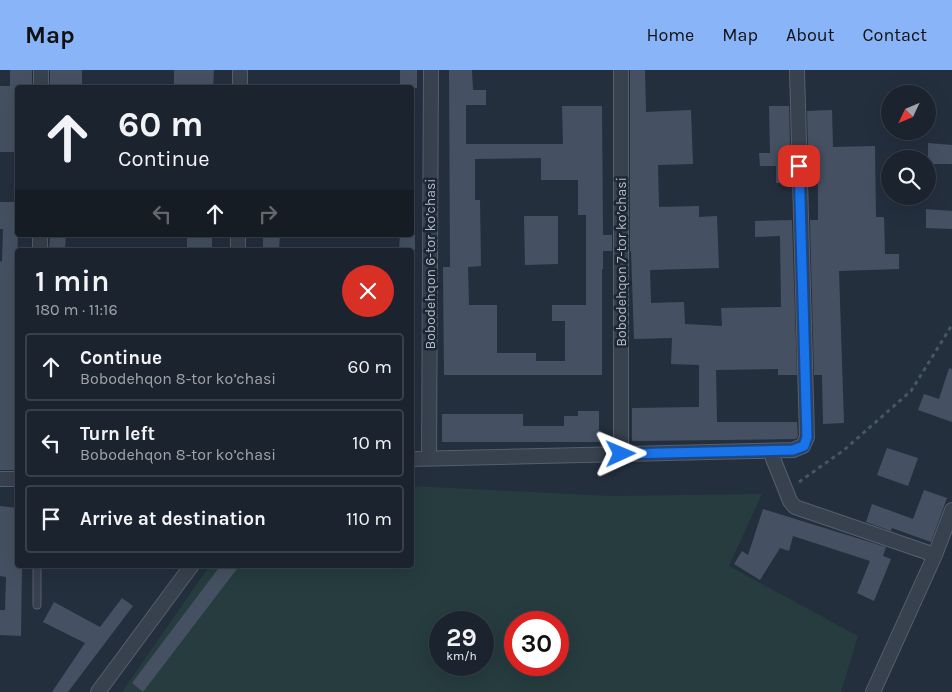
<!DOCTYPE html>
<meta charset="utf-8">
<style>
body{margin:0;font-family:Karla,sans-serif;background:#242b36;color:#f1f3f6;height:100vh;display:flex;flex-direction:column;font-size:19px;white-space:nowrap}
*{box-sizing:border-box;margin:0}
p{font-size:16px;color:#a0a4aa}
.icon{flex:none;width:28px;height:28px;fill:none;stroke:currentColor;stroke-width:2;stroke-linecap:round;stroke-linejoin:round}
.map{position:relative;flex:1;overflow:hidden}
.details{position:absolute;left:15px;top:178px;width:399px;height:320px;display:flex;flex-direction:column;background:#1b232e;border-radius:5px;box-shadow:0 5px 20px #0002,0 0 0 1px #39404a}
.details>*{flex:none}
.hud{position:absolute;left:15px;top:15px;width:399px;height:152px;border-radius:5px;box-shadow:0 5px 20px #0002,0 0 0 1px #39404a;background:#1b232e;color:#f1f3f6;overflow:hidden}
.needle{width:32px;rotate:226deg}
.buttons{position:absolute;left:881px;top:15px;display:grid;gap:10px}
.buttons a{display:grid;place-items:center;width:55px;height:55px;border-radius:50%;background:#1b232e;box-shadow:0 5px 20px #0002,0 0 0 1px #39404a;font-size:25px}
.speed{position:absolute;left:429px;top:541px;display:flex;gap:10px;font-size:25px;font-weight:700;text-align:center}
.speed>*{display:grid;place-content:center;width:65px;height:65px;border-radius:50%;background:#1b232e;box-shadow:0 5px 20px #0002,0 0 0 1px #39404a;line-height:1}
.speed small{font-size:12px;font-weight:400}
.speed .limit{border:8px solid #d22;background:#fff;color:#111}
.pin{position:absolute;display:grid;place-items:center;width:42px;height:42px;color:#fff;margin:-21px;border-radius:10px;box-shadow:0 2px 8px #0006}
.me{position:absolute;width:55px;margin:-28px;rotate:89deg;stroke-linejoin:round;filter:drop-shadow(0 0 4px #0008)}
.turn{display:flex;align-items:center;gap:18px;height:105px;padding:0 20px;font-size:22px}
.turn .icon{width:65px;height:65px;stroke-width:2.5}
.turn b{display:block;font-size:35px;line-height:42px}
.lanes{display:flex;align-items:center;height:48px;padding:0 20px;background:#0003;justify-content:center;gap:25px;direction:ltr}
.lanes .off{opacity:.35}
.round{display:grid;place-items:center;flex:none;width:52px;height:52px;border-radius:26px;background:#242b36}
.headline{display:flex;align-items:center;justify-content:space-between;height:85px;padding:0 20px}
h1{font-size:30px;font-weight:600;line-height:38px}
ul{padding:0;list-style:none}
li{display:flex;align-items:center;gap:15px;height:68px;margin:0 10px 8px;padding:0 10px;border:2px solid #39404a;border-radius:5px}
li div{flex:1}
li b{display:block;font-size:19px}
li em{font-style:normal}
header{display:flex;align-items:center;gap:30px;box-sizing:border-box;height:70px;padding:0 25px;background:#8ab4f8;color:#111}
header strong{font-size:24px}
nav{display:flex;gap:28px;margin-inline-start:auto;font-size:18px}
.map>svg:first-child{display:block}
.green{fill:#263c3f;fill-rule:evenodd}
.building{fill:#455162;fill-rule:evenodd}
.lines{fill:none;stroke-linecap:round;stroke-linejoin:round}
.service-casing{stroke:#565f6c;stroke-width:9}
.minor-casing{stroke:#565f6c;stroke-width:16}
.path{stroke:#44595c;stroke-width:3;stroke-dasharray:4 4;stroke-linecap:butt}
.service{stroke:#38414e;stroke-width:7}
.minor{stroke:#38414e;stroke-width:14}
.route-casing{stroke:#114b97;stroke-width:12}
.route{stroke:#1a73e8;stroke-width:9}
.labels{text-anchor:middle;stroke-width:5;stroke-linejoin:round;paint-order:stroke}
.street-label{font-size:14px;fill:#b4bcc9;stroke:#1d2633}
</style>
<header>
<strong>Map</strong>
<nav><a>Home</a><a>Map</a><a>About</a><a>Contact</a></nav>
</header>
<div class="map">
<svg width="952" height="622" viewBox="0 0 952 622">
<rect width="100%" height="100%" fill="#242f3e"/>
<!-- green -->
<path class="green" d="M411 416 610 426 762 424 729 496 858 566 841 622H122L210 495H411ZM440 552H482V595H440ZM515 552H558V595H515Z"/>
<!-- building -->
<path class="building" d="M10 0H32V18H18V82H0V16H10Z
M50 0H82V18H50Z
M174 0H214L213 18H174Z
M400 0H417V18H400Z
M449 0H472L473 20H486V35H466V74H563L562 36H602L603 165H612V181H603V199H602V305H444L443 197H450ZM541 88V110H578V145H586V235H552V251H565V291H536V283H497V235H469L468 197 481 196 480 130H475V89Z
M630 0H645L646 42 691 40 693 94 658 95 659 137 699 136V147L717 146 719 198 650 200 651 233 684 232 685 254 722 256 721 238 781 237 780 166 755 167V151L792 150 797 305H778V299L716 300 717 352H797L798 366 796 369 632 371V338L699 337V295L671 294 672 268 634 269 631 181H630Z
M769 36H789L791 113H776V96H760L759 83H770Z
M832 40 833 77 875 76 876 147H884L885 184H899V199L839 201 844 353 823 354 822 305H814L810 150H818V112H809L807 41Z
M928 73 952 75V94H928Z
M0 132H18L17 263H15L14 400H0V191L2 192 3 159H0Z
M926 139 952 141V159L926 158Z
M524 146H558V194L525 195Z
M50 165H66L65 180 49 179Z
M187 165H212V180H187Z
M263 165H280L279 180H263Z
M400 165H415V180H399Z
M949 298 952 299V352L918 340 924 324 939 329Z
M578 341H599V372H442V344H523V356H564V346H578Z
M887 378 918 388 908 416 877 405Z
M924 420 947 428 931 472 892 458 891 461 866 452 872 434 913 449Z
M0 436 18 438V495H22L21 566 0 565V540H5L6 507 0 506Z
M763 439 886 477 883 486 891 489 874 531 857 523 870 491 793 466 789 481 780 478 760 510 734 494 742 481 748 485Z
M221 495H240L143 622 132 613Z
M122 528 133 536 68 622H52L85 573 43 552 54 532 100 557Z"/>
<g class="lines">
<defs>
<path id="service" d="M37 535V495"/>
<path id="minor" d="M621 0V384
M41 18V0
M240 18V0
M40 180V165
M238 180V165
M770 381 790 431 795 437 935 485
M411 389 793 380 803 376 807 367 797 0
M429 389 431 0
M0 409H18
M98 622 192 495
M873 622 935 485 952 440"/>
</defs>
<!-- service casing -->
<use href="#service" class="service-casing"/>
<!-- minor casing -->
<use href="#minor" class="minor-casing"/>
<!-- path -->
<path class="path" d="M799 412 844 380 911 321 952 255"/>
<!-- service -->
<use href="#service" class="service"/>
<!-- minor -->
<use href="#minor" class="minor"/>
</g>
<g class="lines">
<defs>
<path id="route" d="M621 384 793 380 804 376 807 367 799 96"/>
</defs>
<!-- route casing -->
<use href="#route" class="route-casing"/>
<!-- route -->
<use href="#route" class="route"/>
</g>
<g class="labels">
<!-- street labels -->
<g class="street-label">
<text transform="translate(621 192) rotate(-90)" y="5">Bobodehqon 7-tor koʼchasi</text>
<text transform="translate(430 194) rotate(-90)" y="5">Bobodehqon 6-tor koʼchasi</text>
</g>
</g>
</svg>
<div class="buttons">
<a><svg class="needle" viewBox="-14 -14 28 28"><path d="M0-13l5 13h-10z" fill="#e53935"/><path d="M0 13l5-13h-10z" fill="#a0a4aa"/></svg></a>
<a><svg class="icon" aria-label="search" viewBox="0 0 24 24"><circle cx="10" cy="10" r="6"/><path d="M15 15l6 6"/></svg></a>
</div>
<div class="speed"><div>29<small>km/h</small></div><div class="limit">30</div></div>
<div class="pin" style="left:799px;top:96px;background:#d93025"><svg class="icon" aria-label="arrive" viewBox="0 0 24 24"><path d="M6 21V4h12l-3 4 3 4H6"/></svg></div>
<svg class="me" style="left:621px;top:384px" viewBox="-20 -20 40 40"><path d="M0-17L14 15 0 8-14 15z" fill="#1a73e8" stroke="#fff" stroke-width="4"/></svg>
<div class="hud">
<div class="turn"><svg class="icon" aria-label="ahead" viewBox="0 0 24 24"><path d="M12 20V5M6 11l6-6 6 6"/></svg><div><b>60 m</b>Continue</div></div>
<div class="lanes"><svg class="icon off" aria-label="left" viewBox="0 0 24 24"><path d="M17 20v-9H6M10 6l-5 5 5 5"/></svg><svg class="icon" aria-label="ahead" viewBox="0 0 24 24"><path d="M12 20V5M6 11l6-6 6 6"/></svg><svg class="icon off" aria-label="right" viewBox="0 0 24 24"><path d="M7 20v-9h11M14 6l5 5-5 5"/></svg></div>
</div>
<section class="details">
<div class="headline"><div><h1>1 min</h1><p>180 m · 11:16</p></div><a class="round" style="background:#d93025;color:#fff"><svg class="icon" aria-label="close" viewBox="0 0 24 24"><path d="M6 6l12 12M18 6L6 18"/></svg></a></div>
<ul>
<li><svg class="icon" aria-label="ahead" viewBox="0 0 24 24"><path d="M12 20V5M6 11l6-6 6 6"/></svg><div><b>Continue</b><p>Bobodehqon 8-tor koʼchasi</p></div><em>60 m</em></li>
<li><svg class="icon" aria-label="left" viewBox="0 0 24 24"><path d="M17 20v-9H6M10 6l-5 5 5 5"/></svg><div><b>Turn left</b><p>Bobodehqon 8-tor koʼchasi</p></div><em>10 m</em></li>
<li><svg class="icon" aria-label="arrive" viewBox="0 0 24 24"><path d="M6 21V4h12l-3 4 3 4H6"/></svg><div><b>Arrive at destination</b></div><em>110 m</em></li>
</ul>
</section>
</div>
